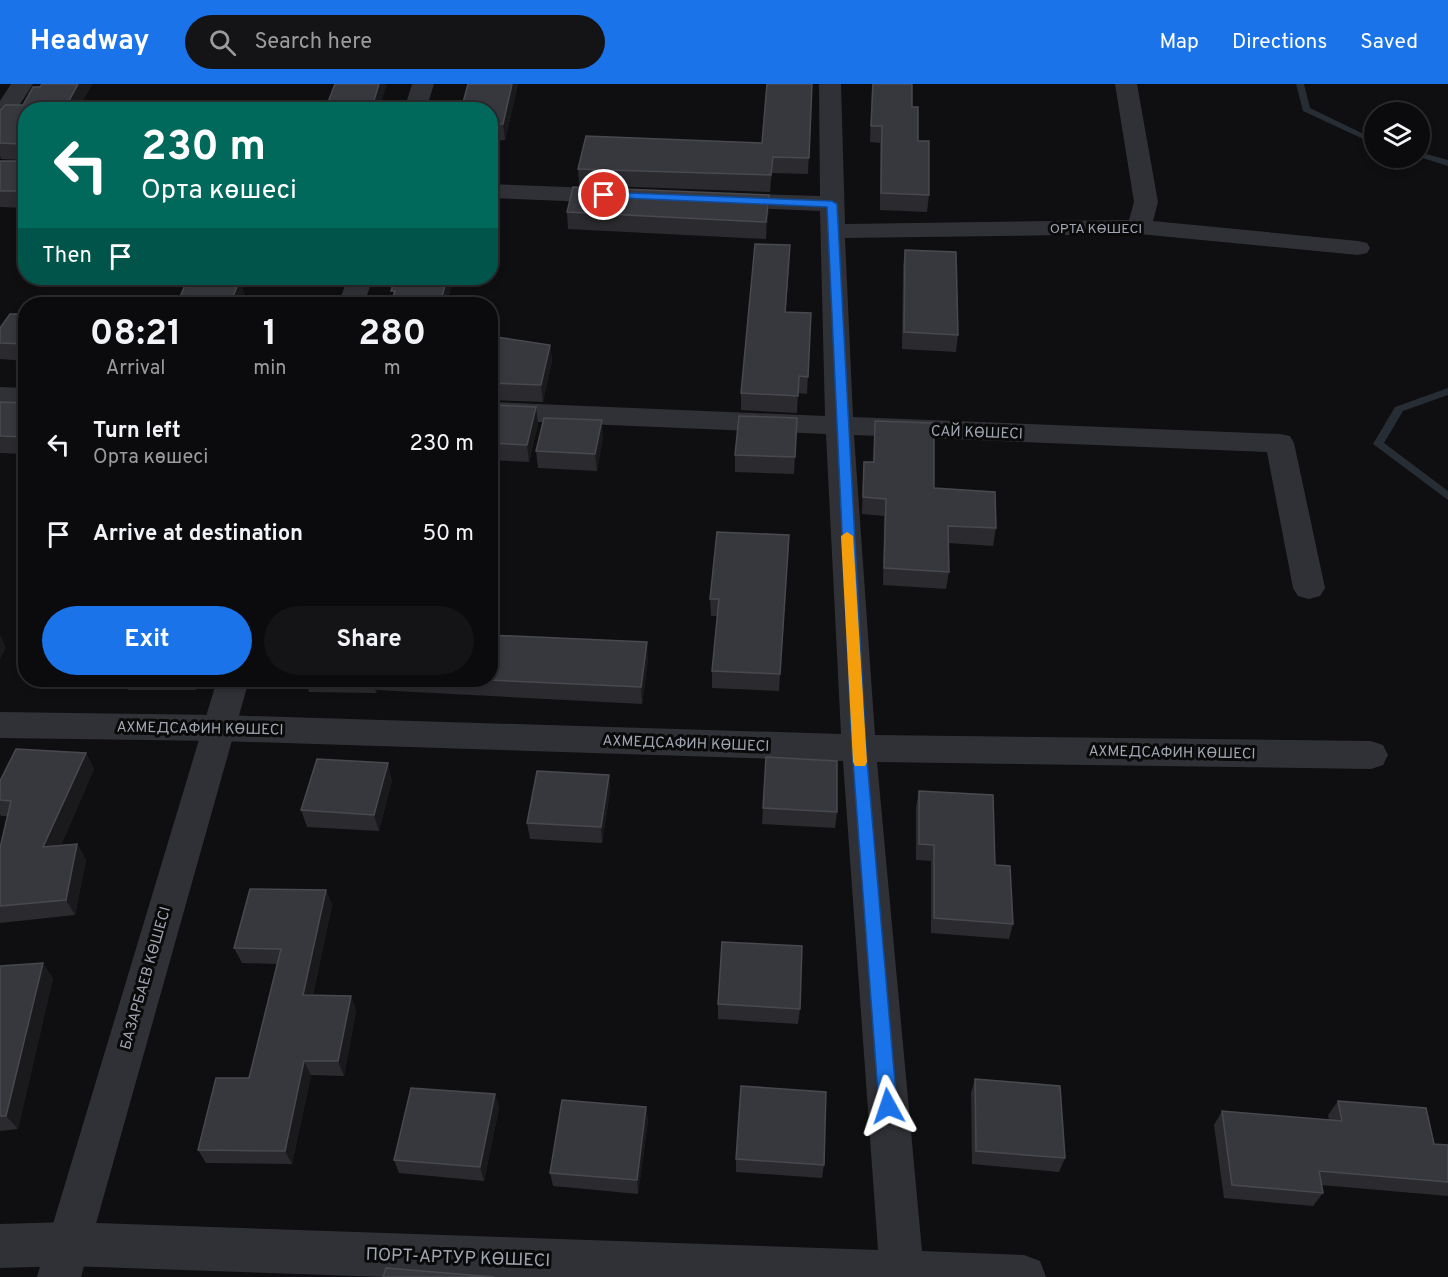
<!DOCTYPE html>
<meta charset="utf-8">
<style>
body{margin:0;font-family:Overpass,sans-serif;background:#141416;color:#f1f3f6;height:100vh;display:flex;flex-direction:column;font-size:22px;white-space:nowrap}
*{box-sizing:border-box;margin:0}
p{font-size:20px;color:#9a9b9d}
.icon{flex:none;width:33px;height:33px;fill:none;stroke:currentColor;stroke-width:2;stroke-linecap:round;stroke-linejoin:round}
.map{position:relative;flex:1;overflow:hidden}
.panel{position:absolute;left:18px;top:213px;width:480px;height:390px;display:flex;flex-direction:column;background:#0b0b0d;border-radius:24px;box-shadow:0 3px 9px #0003,0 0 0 2px #2b2b2e}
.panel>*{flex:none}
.top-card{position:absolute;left:18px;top:18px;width:480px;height:183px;border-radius:24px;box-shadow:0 3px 9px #0003,0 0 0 2px #2b2b2e;background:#00695c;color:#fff;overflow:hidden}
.controls{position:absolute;left:1364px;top:18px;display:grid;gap:12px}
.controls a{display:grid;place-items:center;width:66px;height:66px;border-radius:50%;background:#0b0b0d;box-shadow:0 3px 9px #0003,0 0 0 2px #2b2b2e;font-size:30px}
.pin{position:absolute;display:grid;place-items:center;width:51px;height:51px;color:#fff;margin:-26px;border:3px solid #fff;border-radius:50%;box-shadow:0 2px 6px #0007}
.me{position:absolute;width:66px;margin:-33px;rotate:355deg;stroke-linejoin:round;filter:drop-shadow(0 0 4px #0008)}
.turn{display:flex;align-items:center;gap:21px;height:126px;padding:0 24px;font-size:27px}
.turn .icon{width:78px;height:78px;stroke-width:2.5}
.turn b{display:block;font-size:42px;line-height:51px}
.then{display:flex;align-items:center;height:57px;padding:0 24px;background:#0003;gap:12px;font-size:22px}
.eta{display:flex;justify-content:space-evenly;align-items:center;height:102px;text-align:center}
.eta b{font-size:36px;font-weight:700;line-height:42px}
.action{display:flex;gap:12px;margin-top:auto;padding:12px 24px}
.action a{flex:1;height:69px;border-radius:36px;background:#1a73e8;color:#fff;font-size:24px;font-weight:700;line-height:69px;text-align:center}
.action a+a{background:#141416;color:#f1f3f6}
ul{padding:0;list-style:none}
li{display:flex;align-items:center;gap:18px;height:90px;padding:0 24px}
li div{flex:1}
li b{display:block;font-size:22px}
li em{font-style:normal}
header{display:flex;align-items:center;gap:36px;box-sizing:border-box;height:84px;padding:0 30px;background:#1a73e8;color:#fff}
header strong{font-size:28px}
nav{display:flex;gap:33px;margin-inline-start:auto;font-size:21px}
.search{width:420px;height:54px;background:#141416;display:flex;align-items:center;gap:15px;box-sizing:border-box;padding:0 21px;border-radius:33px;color:#9a9b9d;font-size:22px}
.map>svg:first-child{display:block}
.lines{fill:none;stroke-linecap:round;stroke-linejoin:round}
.stream{fill:#262d34;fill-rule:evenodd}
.minor{fill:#303136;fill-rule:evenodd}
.tertiary{fill:#303136;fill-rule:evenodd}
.wall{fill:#2b2b2f}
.shaded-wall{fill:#1a1a1d}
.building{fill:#37383d;stroke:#48494f;stroke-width:1.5}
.route{fill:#1a73e8;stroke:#114b97;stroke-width:1.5}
.slow{fill:#f59e0b}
.labels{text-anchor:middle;stroke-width:6;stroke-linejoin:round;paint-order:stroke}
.far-street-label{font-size:14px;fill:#a0a5b2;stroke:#0a0a0b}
.street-label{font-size:15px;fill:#a0a5b2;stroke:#0a0a0b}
.near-street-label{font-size:18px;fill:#a0a5b2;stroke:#0a0a0b}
</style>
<header>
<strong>Headway</strong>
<div class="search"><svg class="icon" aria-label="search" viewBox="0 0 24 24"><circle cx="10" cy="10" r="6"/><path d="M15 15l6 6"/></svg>Search here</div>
<nav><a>Map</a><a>Directions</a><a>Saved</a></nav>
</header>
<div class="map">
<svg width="1448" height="1193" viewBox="0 0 1448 1193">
<rect width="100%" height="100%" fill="#0f0f11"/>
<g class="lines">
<!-- stream -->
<path class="stream" d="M1296 0H1304L1310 24 1374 55V60L1303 27Z
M1419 68 1448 76V82L1419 73Z
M1448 304V311L1403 327 1384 359 1448 407V416L1373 360 1395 323Z"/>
<!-- minor -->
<path class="minor" d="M11 0H33L8 39 0 41V17Z
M819 0H841L845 140 1129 136 1134 118 1115 0H1137L1158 118 1153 137 1358 157 1367 159 1370 164 1367 169 1358 171 1139 150 845 154 853 333 1280 350 1290 352 1294 359 1325 504 1320 512 1309 515 1298 512 1293 504 1267 368 854 351 875 651 1371 657 1383 661 1388 671 1383 681 1371 685 877 678 922 1167 1024 1171 1040 1177 1046 1193H386L68 1182 0 1184V1140L68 1138 878 1166 843 677 219 657 0 654V628L219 631 841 650 826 350 490 336V318L825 332 820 127 725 123 717 121 713 116 717 111 725 109 820 112Z
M490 100 617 105 625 107 629 112 625 117 617 119 490 114Z
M0 303 26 304V322L0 321Z"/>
<!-- tertiary -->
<path class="tertiary" d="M412 0H434L426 26H404Z
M348 194H373L364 220H338Z
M217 596H249L81 1193H37Z"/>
</g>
<!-- wall -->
<path class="wall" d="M42 0H92L78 26H26V124L0 123V77H21V76L1 75 0 72V26L23 21Z
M468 0H518L505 56 494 57 490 69V26Z
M812 0 808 90 772 89 770 108 579 101 578 85 762 59Z
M872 0H912V23L918 57 929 111 927 128 880 126V59L870 58Z
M769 111 766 155 568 145 567 128Z
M905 166 958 251 956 268 902 265 903 182Z
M789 178 786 228 811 229 807 310 798 309 797 329 741 326V309Z
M26 230V277L0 275V244Z
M550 261 552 277 543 318 490 316V278Z
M0 318 26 319V370L0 369Z
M490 321 536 323 538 340 529 378 490 376Z
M797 334 794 390 735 388V371Z
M875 337 934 404 996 444 993 462 948 459 949 488 946 505 883 501 884 432 862 430V427L864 378H873Z
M603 353 597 387 538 384 536 367Z
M788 468 779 607 712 604V587L718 532H711L710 515Z
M648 575 642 620 377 606 376 609 309 608 305 596H490Z
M123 596H199L196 606H128Z
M86 669 94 685 61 761 77 760 86 776 75 831 0 839V764L8 732H1L0 730V697Z
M766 673 837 728 835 744 762 740Z
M609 691 610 707 602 759 530 755 527 739Z
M392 696 379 747 307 743 301 726Z
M919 707 995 781 1013 840 1009 855 931 849V777L916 776V723Z
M326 806 332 821 313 911 351 912 356 927 344 992 311 991 292 1080 206 1079 198 1066 249 994 277 880 242 879 234 864Z
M0 882 53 894 18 1045 0 1047Z
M718 920 800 925 798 940 718 935Z
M975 995 1065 1074 1059 1088 972 1080 971 1009Z
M495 1010 499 1024 484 1097 399 1089 394 1076Z
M1338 1017 1434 1060 1448 1061V1112L1321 1101 1323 1109 1313 1122 1224 1114 1214 1041 1222 1027 1329 1036 1328 1031Z
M646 1023 648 1037 638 1110 553 1102 550 1089Z
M736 1075 824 1081 822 1094 736 1088Z"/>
<!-- shaded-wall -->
<path class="shaded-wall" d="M78 0H92L78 26H64Z
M379 0H387L379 26H371Z
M512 0H518L505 56 503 40Z
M492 40 494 57 490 69V46Z
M773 73 772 89 770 108 771 91Z
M496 100 498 117 490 155V127Z
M769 111V127L766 155V138Z
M447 194H454L447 220H440Z
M240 195 245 211 242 220H230Z
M550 261 552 277 543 318 541 301Z
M536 323 538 340 529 378 527 361Z
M602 336 603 353 597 387 595 370Z
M0 551 6 563 0 575Z
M647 558 648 575 642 620 641 603Z
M191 596H199L196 606Z
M373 596H374L377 606 376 609Z
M86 669 94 685 53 779 43 763Z
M388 679 392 696 379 747 374 731Z
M609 691 610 707 602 759 601 743Z
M77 760 86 776 75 831 66 816Z
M326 806 332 821 310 926 303 911Z
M43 879 53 894 18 1045 6 1032Z
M351 912 356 927 344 992 338 977Z
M304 977 311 991 292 1080 285 1067Z
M495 1010 499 1024 484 1097 480 1083Z
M646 1023 648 1037 638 1110 637 1096Z"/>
<!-- building -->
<path class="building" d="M42 0H78L64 26H26V107H0V77H21V60L0 59V26L2 25 5 21H23L33 3H40Z
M335 0H379L371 26H325Z
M468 0H512L503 40H492L490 46V26H461Z
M767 0H812L809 74 773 73 771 91 578 85 586 52 762 59Z
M873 0H912V23H918V57H929V111L881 109 882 42H871Z
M490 100H496L490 127Z
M573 103 769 111 766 138 567 128Z
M755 160 790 161 785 228 811 229 808 293 799 292 798 312 741 309Z
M905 166 956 168 958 251 904 248Z
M188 194H228H227L240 195 230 220H177Z
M395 194H447L440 220H390L395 207H391Z
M10 230H26V260L0 259V244Z
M497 253 550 261 541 301 490 299V278Z
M0 318 26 319V353L0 352Z
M490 321 536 323 527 361 490 359Z
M739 332 797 334 795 373 735 371Z
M544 334 602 336 595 370 536 367Z
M875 337 934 339V404L995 408 996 444 948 442 949 488 884 484 886 415 863 413V410L864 378H874Z
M717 448 789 451 780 590 712 587 719 515H710Z
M490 551 647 558 641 603 488 596H490Z
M16 665 86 669 43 763 77 760 66 816 0 822V764L11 717 0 716V697Z
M766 673 837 677V728L763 724Z
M317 675 388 679 374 731 301 726Z
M537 687 609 691 601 743 527 739Z
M919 707 993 711 995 781 1010 782 1013 840 934 834V761L919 760Z
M250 805 326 806 303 911 351 912 338 977H304L285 1067 198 1066 216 994H249L281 865 234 864Z
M722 858 802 862 800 925 718 920Z
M43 879 6 1032H0V882Z
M975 995 1060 1002 1065 1074 976 1067Z
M741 1002 826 1008 824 1081 736 1075Z
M411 1004 495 1010 480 1083 394 1076Z
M562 1016 646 1023 637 1096 550 1089Z
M1338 1017 1426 1024 1434 1060 1448 1061V1098L1319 1087 1323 1109 1232 1101 1222 1027 1342 1037Z
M386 1184 494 1193H383Z"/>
<!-- route -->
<path class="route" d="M604 108 832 117 837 120 866 664 897 1022 894 1027 888 1030 882 1027 879 1022 852 664 827 123 601 113V109Z"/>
<!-- slow -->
<path class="slow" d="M847 448 853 452 867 678 865 682H855L853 678 841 452Z"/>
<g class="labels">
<!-- far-street labels -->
<g class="far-street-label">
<text x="1096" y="149">ОРТА КӨШЕСІ</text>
</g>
<!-- street labels -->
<g class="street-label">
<text transform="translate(977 348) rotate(2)" y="5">САЙ КӨШЕСІ</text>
<text transform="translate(200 644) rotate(1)" y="5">АХМЕДСАФИН КӨШЕСІ</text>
<text transform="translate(686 659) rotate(2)" y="5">АХМЕДСАФИН КӨШЕСІ</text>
<text transform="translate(1172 668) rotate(1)" y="5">АХМЕДСАФИН КӨШЕСІ</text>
<text transform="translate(145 894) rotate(-74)" y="5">БАЗАРБАЕВ КӨШЕСІ</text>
</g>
<!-- near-street labels -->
<g class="near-street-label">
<text transform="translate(458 1173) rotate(2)" y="6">ПОРТ-АРТУР КӨШЕСІ</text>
</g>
</g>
</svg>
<div class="controls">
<a><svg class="icon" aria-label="layers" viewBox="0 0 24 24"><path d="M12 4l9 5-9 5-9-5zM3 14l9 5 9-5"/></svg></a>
</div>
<div class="pin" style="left:604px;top:111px;background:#d93025"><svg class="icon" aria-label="arrive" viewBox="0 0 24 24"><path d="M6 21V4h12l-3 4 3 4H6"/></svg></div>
<svg class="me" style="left:888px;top:1022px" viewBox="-20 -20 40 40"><path d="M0-17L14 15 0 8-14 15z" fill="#1a73e8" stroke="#fff" stroke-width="4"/></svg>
<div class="top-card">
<div class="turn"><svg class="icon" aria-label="left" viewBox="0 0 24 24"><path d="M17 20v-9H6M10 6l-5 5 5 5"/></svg><div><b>230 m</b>Орта көшесі</div></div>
<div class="then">Then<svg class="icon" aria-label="arrive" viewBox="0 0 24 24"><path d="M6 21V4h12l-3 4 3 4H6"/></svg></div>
</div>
<section class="panel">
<div class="eta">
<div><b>08:21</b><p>Arrival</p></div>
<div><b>1</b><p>min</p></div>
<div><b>280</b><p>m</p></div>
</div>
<ul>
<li><svg class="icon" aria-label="left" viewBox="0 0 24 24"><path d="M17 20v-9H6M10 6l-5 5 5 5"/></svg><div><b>Turn left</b><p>Орта көшесі</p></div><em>230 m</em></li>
<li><svg class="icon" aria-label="arrive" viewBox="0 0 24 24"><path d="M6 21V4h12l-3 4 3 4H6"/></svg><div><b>Arrive at destination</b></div><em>50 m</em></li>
</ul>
<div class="action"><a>Exit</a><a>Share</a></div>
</section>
</div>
